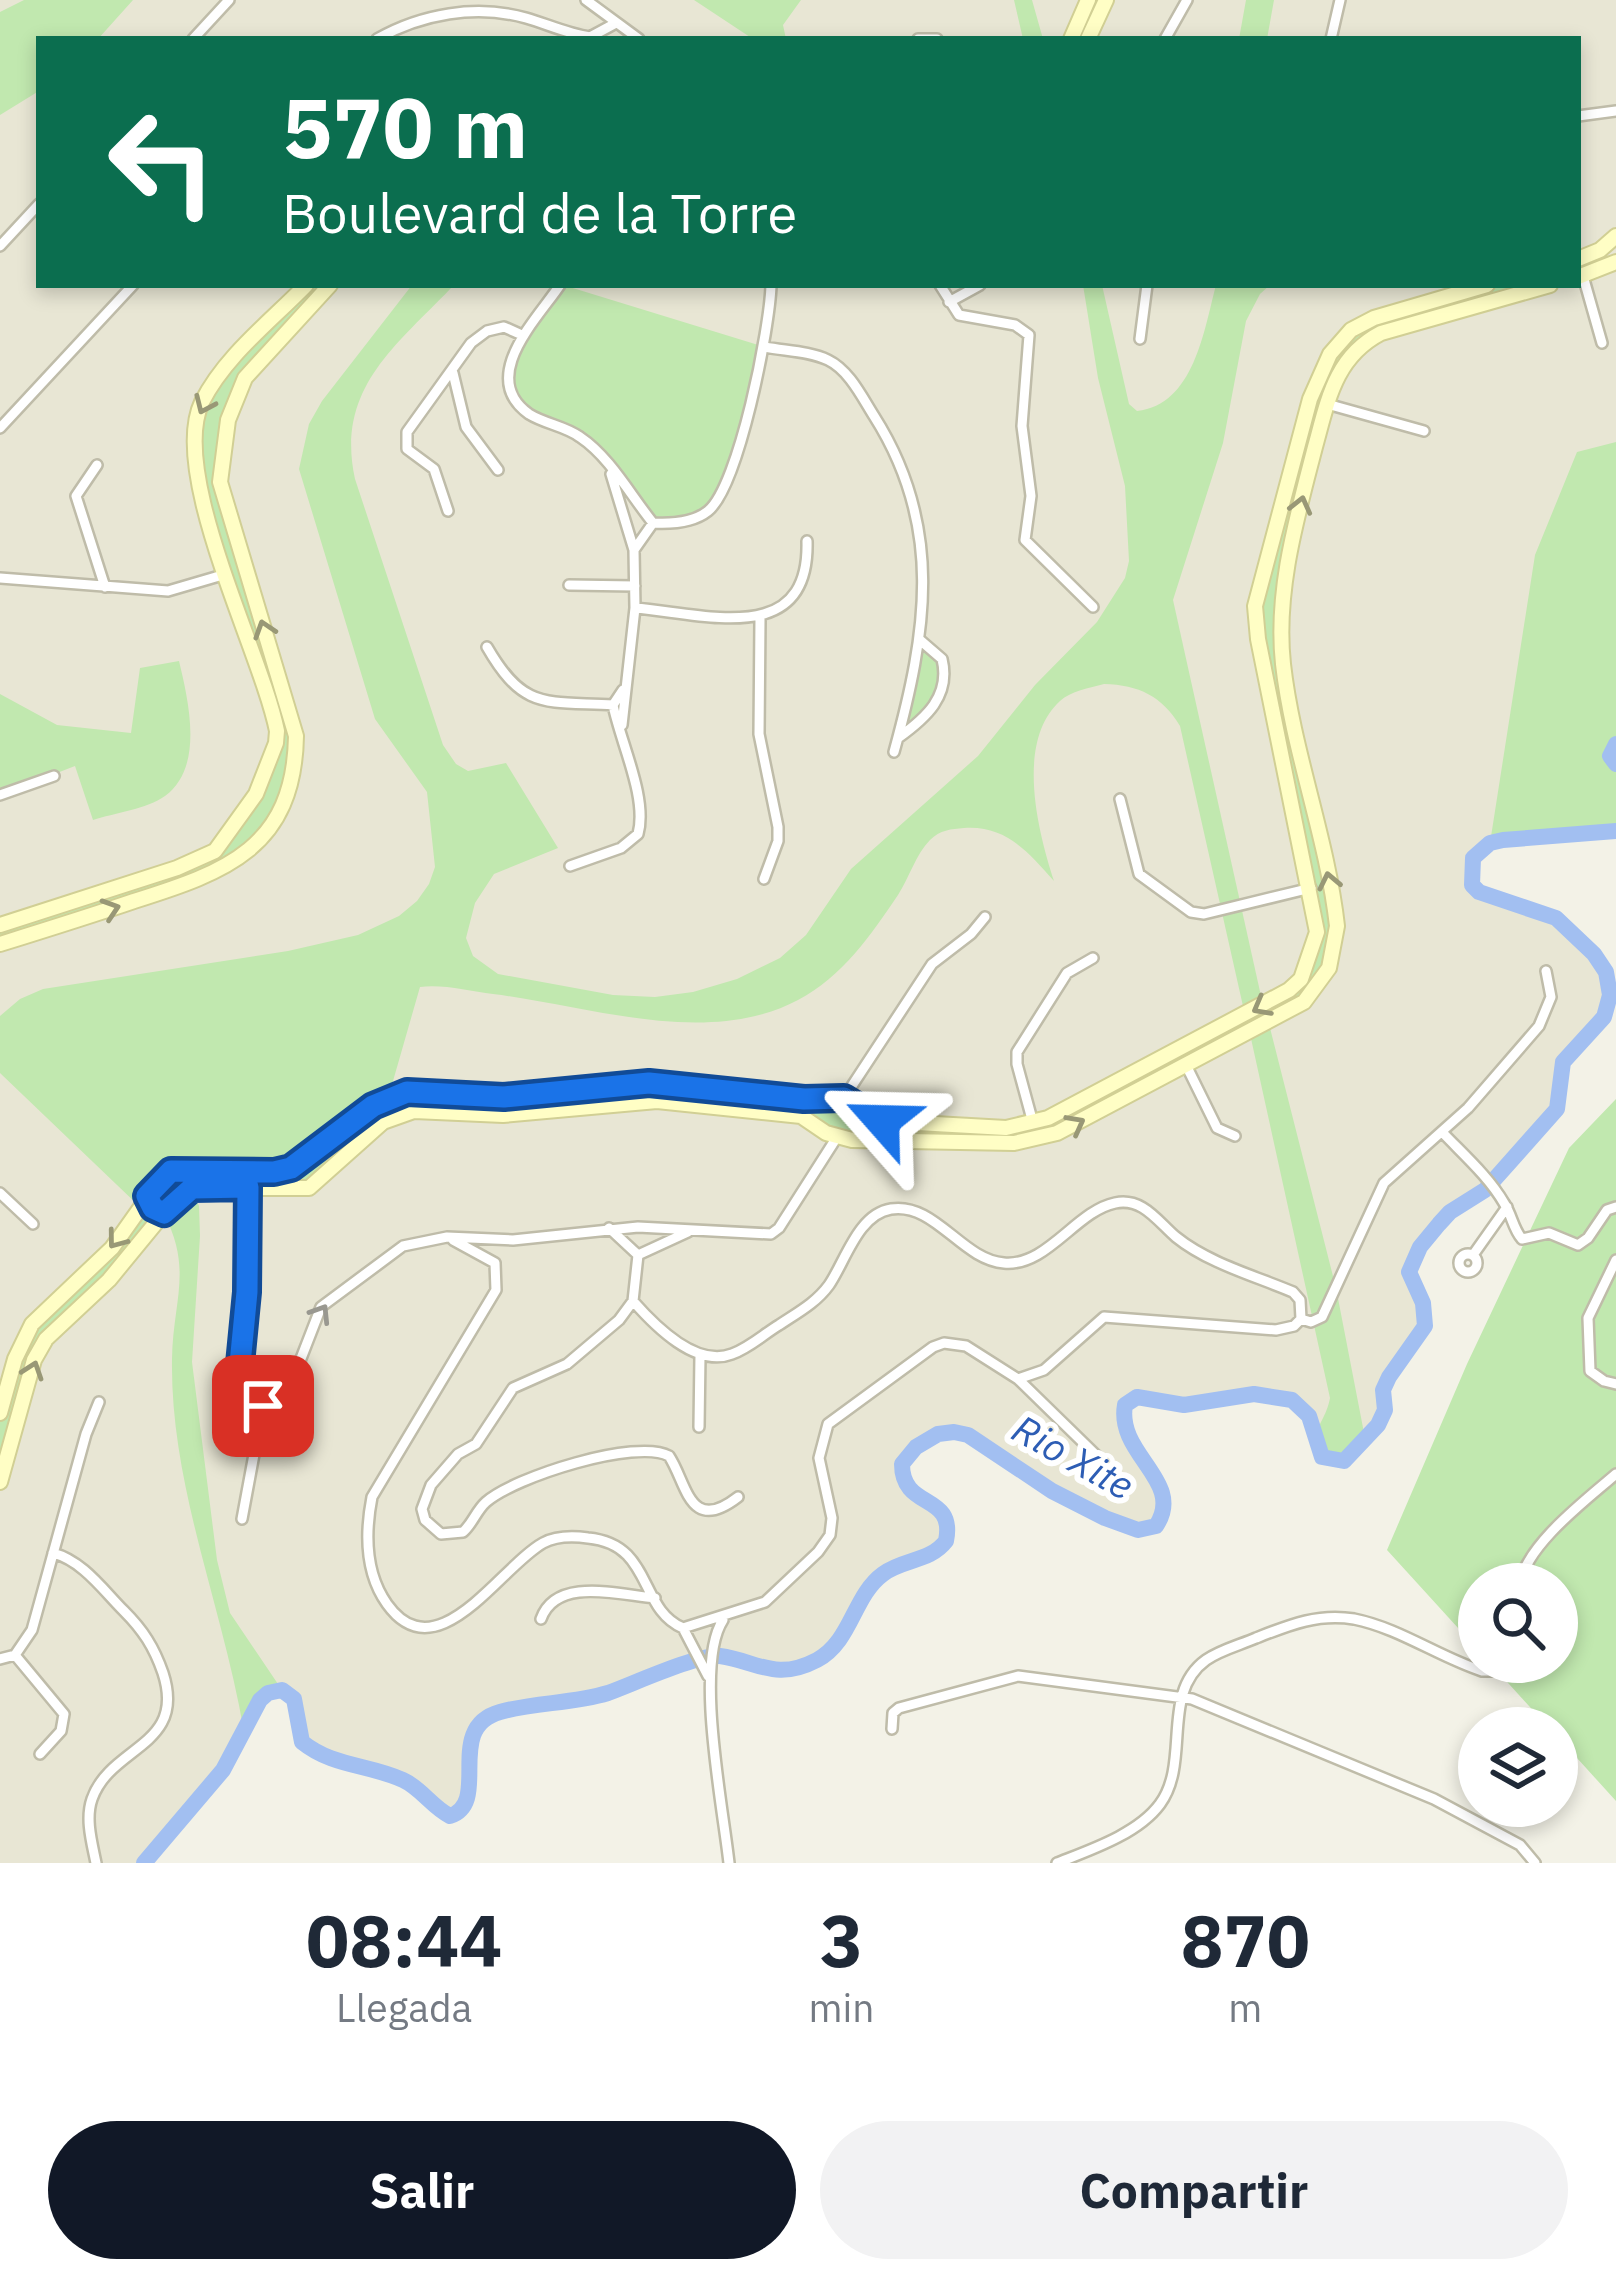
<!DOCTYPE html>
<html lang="es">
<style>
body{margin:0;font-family:"IBM Plex Sans",sans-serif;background:#f2f2f3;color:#1f2937;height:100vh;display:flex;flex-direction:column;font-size:45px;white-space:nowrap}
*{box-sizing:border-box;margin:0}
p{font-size:39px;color:#747a83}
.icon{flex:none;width:66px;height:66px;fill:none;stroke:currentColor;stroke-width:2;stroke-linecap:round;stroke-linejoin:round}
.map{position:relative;height:1863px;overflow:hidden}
.panel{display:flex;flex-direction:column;background:#fff;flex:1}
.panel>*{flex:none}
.top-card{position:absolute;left:36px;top:36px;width:1545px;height:252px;border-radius:0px;box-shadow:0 6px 18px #0003;background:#0b6e4f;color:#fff;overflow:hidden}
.buttons{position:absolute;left:1458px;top:1563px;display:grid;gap:24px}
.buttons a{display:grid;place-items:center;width:120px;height:120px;border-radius:50%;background:#fff;box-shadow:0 6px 18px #0003;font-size:60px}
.pin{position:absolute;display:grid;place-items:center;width:102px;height:102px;color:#fff;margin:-51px;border-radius:24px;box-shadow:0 6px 18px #0006}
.me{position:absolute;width:132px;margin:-66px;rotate:295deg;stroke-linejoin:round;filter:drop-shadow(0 0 9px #0008)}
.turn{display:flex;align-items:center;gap:42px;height:252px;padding:0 48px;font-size:54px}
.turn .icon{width:156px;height:156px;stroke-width:2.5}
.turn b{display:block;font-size:84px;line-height:102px}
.eta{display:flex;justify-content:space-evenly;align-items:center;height:204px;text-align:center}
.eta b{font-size:72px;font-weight:700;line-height:84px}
.primary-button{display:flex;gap:24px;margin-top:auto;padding:24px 48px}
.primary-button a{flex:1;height:138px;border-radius:72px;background:#111827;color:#fff;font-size:48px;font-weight:700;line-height:138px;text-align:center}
.primary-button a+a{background:#f2f2f3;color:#1f2937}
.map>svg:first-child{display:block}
.residential{fill:#e8e6d4;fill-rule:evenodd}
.green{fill:#c1e8af;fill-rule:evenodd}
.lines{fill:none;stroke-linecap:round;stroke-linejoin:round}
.river{stroke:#a2bff1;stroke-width:16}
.street-casing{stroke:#bfbca9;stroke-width:14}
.secondary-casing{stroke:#d1cf94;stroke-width:18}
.street{stroke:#fff;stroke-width:9}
.secondary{stroke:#fffec5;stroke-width:14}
.oneway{stroke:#999876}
.oneway2{stroke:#999890}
.route-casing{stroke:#114b97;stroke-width:30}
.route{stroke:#1a73e8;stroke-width:21}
.labels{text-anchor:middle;stroke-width:12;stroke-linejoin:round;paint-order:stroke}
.water-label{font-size:39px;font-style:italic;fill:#2d5db4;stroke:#fff}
</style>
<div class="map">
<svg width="1616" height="1863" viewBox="0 0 1616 1863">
<rect width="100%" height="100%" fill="#f3f2e7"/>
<!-- residential -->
<path class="residential" d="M0 0H1616V744L1610 756 1616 764V831L1490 843 1473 858 1470 871 1472 885 1480 892 1556 918 1594 954 1606 972 1610 995 1604 1017 1563 1062 1557 1109 1485 1190 1450 1212 1420 1247 1409 1273 1423 1303 1425 1326 1389 1377 1383 1390 1385 1410 1378 1425 1344 1461 1322 1457 1309 1416 1292 1400 1254 1394 1184 1405 1137 1397 1125 1405 1126 1436 1165 1493V1512L1156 1526 1138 1530 1052 1491 968 1435 938 1434 916 1447 902 1463V1481L911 1493 935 1505 945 1517 946 1541 938 1552 881 1575 839 1643 816 1660 785 1670 752 1668 721 1656 702 1658 602 1695 497 1713 477 1730 468 1751 469 1800 461 1813 450 1816 438 1810 406 1781 321 1757 302 1742 294 1699 282 1690 268 1693 260 1700 223 1770 144 1863H0ZM39 39H1578V285H39Z"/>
<!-- green -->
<path class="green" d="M24 0H133L98 39H39V91L0 115V12Z
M694 0H801L783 25 786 39H753Z
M1014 0H1032L1043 39H1023Z
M1246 0H1274L1267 39H1239Z
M306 285H330L245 378 220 482 292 716 283 801 231 865 0 944V925L198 861 229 837 276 744 193 448 210 389Z
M412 285H454C397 345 335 388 355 479L443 745 456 764 468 771 506 763 558 848 494 874 475 903 466 938 473 956 498 974 613 995 655 997 693 992 737 979 780 958 806 935 851 869 978 756 1035 685 1097 622 1125 578 1129 561 1125 486 1098 378 1083 285H1102L1129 404 1137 411C1194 405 1204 330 1216 285H1270L1260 294 1246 321 1223 443 1173 600 1263 1005 1289 990 1317 932 1256 623 1310 399 1351 330 1487 285H1550L1381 333 1344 363 1291 547 1283 663 1335 908 1319 986 1269 1024 1336 1288 1365 1438 1344 1461 1322 1457C1308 1428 1325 1425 1330 1398L1250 1034 1042 1139 852 1140 801 1116 657 1101 397 1115 321 1181 192 1189 199 1206 200 1236 192 1362 217 1560 230 1613 282 1690C258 1695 254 1712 244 1732 223 1607 170 1486 172 1359 173 1300 193 1270 164 1214L46 1339 0 1479V1415L24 1337 112 1248 140 1207 0 1073V1016L20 999 43 989 288 951 358 935 399 916 417 901 429 884 435 867 427 792 375 719 299 469 309 424 322 401ZM1104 684C1139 685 1162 696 1180 726L1245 1015 1020 1126 883 1121 824 1096 633 1084 486 1097 389 1095 420 987C443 984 469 991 493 994 589 1006 708 1048 798 1000 842 977 871 935 898 895 909 878 916 854 930 840 940 830 951 829 964 828 1006 825 1028 852 1054 881 1038 832 1015 742 1060 701 1071 691 1089 688 1104 684Z
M563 285 765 347 719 498 695 518 653 523 592 447 542 420 515 399 510 363 515 348Z
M1616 442V744L1610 756 1616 764V831L1490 843 1535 555 1577 452Z
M920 640 942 659 938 700 898 738Z
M179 661C188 699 205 767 165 796 147 809 114 813 93 820L75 766 0 795V694L57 725 131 733 140 668Z
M1616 1099V1801L1557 1736V1728H1549L1489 1662H1557V1584H1479V1651L1387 1550 1467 1364 1569 1148Z"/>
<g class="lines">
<!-- river -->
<path class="river" d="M1616 744 1610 756 1616 764
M144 1863 223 1770 260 1700 268 1693 282 1690 294 1699 302 1742C333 1767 368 1764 403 1780 421 1788 432 1807 450 1816 492 1802 443 1728 500 1712 535 1702 572 1704 608 1693 633 1684 698 1654 720 1656 757 1661 775 1682 817 1660 852 1641 853 1596 883 1574 903 1559 930 1562 946 1541 956 1492 902 1511 902 1464L916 1447 938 1434 954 1432 968 1435 1052 1491 1105 1518 1138 1530 1156 1526C1186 1481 1116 1455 1125 1405L1137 1397 1184 1405 1254 1394 1292 1400 1309 1416 1322 1457 1344 1461 1378 1425 1385 1410 1383 1390 1389 1377 1425 1326 1423 1303 1409 1272 1420 1247 1439 1224 1450 1212 1485 1190 1557 1109 1563 1062 1604 1017 1610 995 1606 972 1594 954 1556 918 1479 892 1472 885 1473 858 1490 843 1503 840 1616 831"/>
<defs>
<path id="street" d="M586 0 639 39
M193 39 229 0
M377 39C421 14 476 4 526 18 547 24 568 34 590 37L616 23
M918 39H937
M1165 39 1187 0
M1331 39 1340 0
M1578 116 1616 111
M0 246 39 204
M1583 276 1602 343
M560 285C538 318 477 377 529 414 545 424 565 426 580 437 610 457 631 496 653 523 671 524 693 523 708 511 739 486 770 327 771 285
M940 285 959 315 1015 325 1029 335 1022 426 1031 496 1025 540 1093 607
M949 302 980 285
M1140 339 1147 285
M765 347C785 351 809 351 828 360 849 370 862 397 874 416 944 526 927 632 894 752
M453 373 466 427 498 470
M1327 404 1424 431
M0 428 133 285
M97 465 76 496 105 587
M611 474 634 550
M448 511 434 469 407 449V432L471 343 487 331 504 327 522 335
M0 578 168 591 226 574
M569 585 635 586
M635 608C706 614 810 648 807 541
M760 619 759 734 778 827V841L764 879
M487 647C524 711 545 701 613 705
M622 725 635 608 634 550 653 523
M898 738C926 718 951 696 942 659L920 640
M0 795 54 776
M1120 799 1139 874 1191 912 1204 914 1311 888
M570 866 621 848 638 834C648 798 620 741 613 705L623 690
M1186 1065 1217 1128 1235 1136
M844 1098 932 964 971 934 985 917
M1033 1123 1017 1064V1052L1067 973 1093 958
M1443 1133C1464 1155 1489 1177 1504 1203 1512 1215 1513 1229 1522 1239L1549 1233 1578 1245 1588 1238 1607 1210 1616 1207
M248 1187 247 1292 239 1374 247 1394 263 1406
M0 1193 33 1224
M609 1228 638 1255
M453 1240 495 1263
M1459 1263a9 9 0 1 1 18 0a9 9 0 1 1-18 0Z
M638 1255 633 1301 619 1320 567 1364 513 1388 476 1444 458 1454 431 1485 422 1509 425 1520 441 1534 463 1532C473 1523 476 1511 486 1502 514 1477 637 1438 669 1456 687 1483 689 1535 738 1497
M638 1255 688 1232
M1473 1255 1507 1207
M1616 1260 1588 1318 1590 1371 1604 1381 1616 1384
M495 1263 496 1290 372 1497C365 1533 365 1573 387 1604 437 1674 500 1567 543 1543 556 1536 573 1536 588 1538 653 1544 638 1609 683 1628L765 1602 818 1552 830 1535 832 1518 819 1458 828 1424 933 1347 944 1343 966 1346 1018 1379 1100 1459
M633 1301C655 1326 696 1368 732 1354 749 1348 764 1334 779 1325 797 1313 816 1303 829 1285 845 1262 858 1214 891 1209 935 1202 962 1260 1004 1263 1047 1267 1076 1211 1115 1203 1143 1197 1158 1222 1176 1237 1208 1263 1255 1276 1293 1292L1300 1300 1301 1319
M1301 1319 1311 1322 1322 1317 1384 1183 1468 1108 1539 1026 1551 997 1546 971
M1018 1379 1044 1370 1104 1317 1276 1330 1294 1326 1301 1319
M263 1406 279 1403 288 1392 321 1307 403 1246 447 1237 513 1240 638 1227 771 1234 779 1228 837 1137
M699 1427 700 1355
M242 1519 263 1406
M53 1553C83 1561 103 1590 124 1611 143 1630 154 1647 163 1673 187 1747 111 1745 92 1799 85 1819 92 1843 96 1863
M1520 1584C1526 1545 1586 1500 1616 1474
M541 1619C556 1576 620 1595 655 1598
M723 1620C694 1664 723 1807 729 1863
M683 1628 708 1676
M15 1655 64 1714 61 1731 40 1754
M0 1659 15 1655 32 1630 86 1434 99 1402
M892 1729 893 1713 899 1708 1018 1676 1192 1699 1434 1799 1520 1845 1535 1863
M1057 1863C1090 1850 1138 1834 1160 1804 1191 1762 1160 1693 1206 1660 1220 1650 1240 1645 1256 1638 1289 1625 1318 1613 1354 1619 1399 1628 1439 1657 1482 1671H1498L1510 1662"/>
<path id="secondary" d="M1071 39 1088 0
M1088 39 1106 0
M1578 259 1600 250 1616 236
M1578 277 1616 262
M0 925 177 868 215 851 256 794 276 743 277 731C261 652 168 473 202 402 225 356 271 321 306 285
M0 944C45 930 90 916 134 901 226 872 294 848 296 736L220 482 228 420 245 378 330 285
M0 1413 15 1359 32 1324 112 1248 163 1176 180 1168 274 1172 291 1168 373 1106 407 1092 504 1097 649 1083 804 1099 844 1098 882 1121 1006 1128 1048 1118 1289 990 1301 979 1317 932 1258 639 1255 606 1310 399 1330 354 1351 330 1374 318 1487 285
M0 1482 34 1360 46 1339 109 1280 164 1213 192 1188H309L383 1122 414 1111 503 1115 657 1101 801 1116 826 1133 852 1140 1014 1143 1057 1133 1304 1002 1329 968 1337 926C1327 837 1293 752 1283 664 1275 591 1297 517 1315 447 1328 400 1335 357 1381 333L1550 285"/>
</defs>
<!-- street casing -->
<use href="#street" class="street-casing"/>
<!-- secondary casing -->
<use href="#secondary" class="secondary-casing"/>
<!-- street -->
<use href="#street" class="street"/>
<!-- secondary -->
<use href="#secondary" class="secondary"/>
</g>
<!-- one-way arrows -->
<defs><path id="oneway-chevron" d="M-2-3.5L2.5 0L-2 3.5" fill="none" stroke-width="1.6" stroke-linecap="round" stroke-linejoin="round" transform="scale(3)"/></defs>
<g class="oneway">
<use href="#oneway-chevron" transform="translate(204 405) rotate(114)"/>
<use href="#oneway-chevron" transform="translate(1301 505) rotate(-76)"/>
<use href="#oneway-chevron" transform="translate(264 629) rotate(-108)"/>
<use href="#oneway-chevron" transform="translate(1329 881) rotate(-102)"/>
<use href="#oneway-chevron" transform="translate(111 909) rotate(-18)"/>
<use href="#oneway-chevron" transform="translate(1261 1007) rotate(151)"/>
<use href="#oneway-chevron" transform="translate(1076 1124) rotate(-28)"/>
<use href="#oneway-chevron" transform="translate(116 1240) rotate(127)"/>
<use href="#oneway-chevron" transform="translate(33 1370) rotate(-71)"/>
</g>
<use class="oneway2" href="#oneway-chevron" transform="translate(321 1313) rotate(-58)"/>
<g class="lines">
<defs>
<path id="route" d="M263 1406 247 1394 239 1374 247 1292 248 1187 192 1188 164 1213 153 1208 147 1196 171 1171 274 1172 291 1168 373 1106 407 1092 504 1097 649 1083 804 1099 844 1098 882 1121"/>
</defs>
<!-- route casing -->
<use href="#route" class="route-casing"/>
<!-- route -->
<use href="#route" class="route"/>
</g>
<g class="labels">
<!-- water labels -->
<g class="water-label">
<text transform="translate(1073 1457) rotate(29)" y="14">Rio Xite</text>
</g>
</g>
</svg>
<div class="buttons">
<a><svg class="icon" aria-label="search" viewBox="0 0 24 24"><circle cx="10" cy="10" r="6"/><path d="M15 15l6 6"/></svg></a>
<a><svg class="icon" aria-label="layers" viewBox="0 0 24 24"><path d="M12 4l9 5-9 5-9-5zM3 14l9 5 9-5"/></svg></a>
</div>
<div class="pin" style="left:263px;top:1406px;background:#d93025"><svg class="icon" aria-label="arrive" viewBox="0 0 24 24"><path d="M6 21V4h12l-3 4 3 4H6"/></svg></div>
<svg class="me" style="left:882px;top:1121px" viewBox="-20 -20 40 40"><path d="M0-17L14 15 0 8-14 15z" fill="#1a73e8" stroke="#fff" stroke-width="4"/></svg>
<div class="top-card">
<div class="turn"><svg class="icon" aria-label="left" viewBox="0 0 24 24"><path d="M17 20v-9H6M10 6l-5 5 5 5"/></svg><div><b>570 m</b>Boulevard de la Torre</div></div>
</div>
</div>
<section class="panel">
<div class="eta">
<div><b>08:44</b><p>Llegada</p></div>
<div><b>3</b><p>min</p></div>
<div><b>870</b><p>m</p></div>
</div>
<div class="primary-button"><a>Salir</a><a>Compartir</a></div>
</section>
